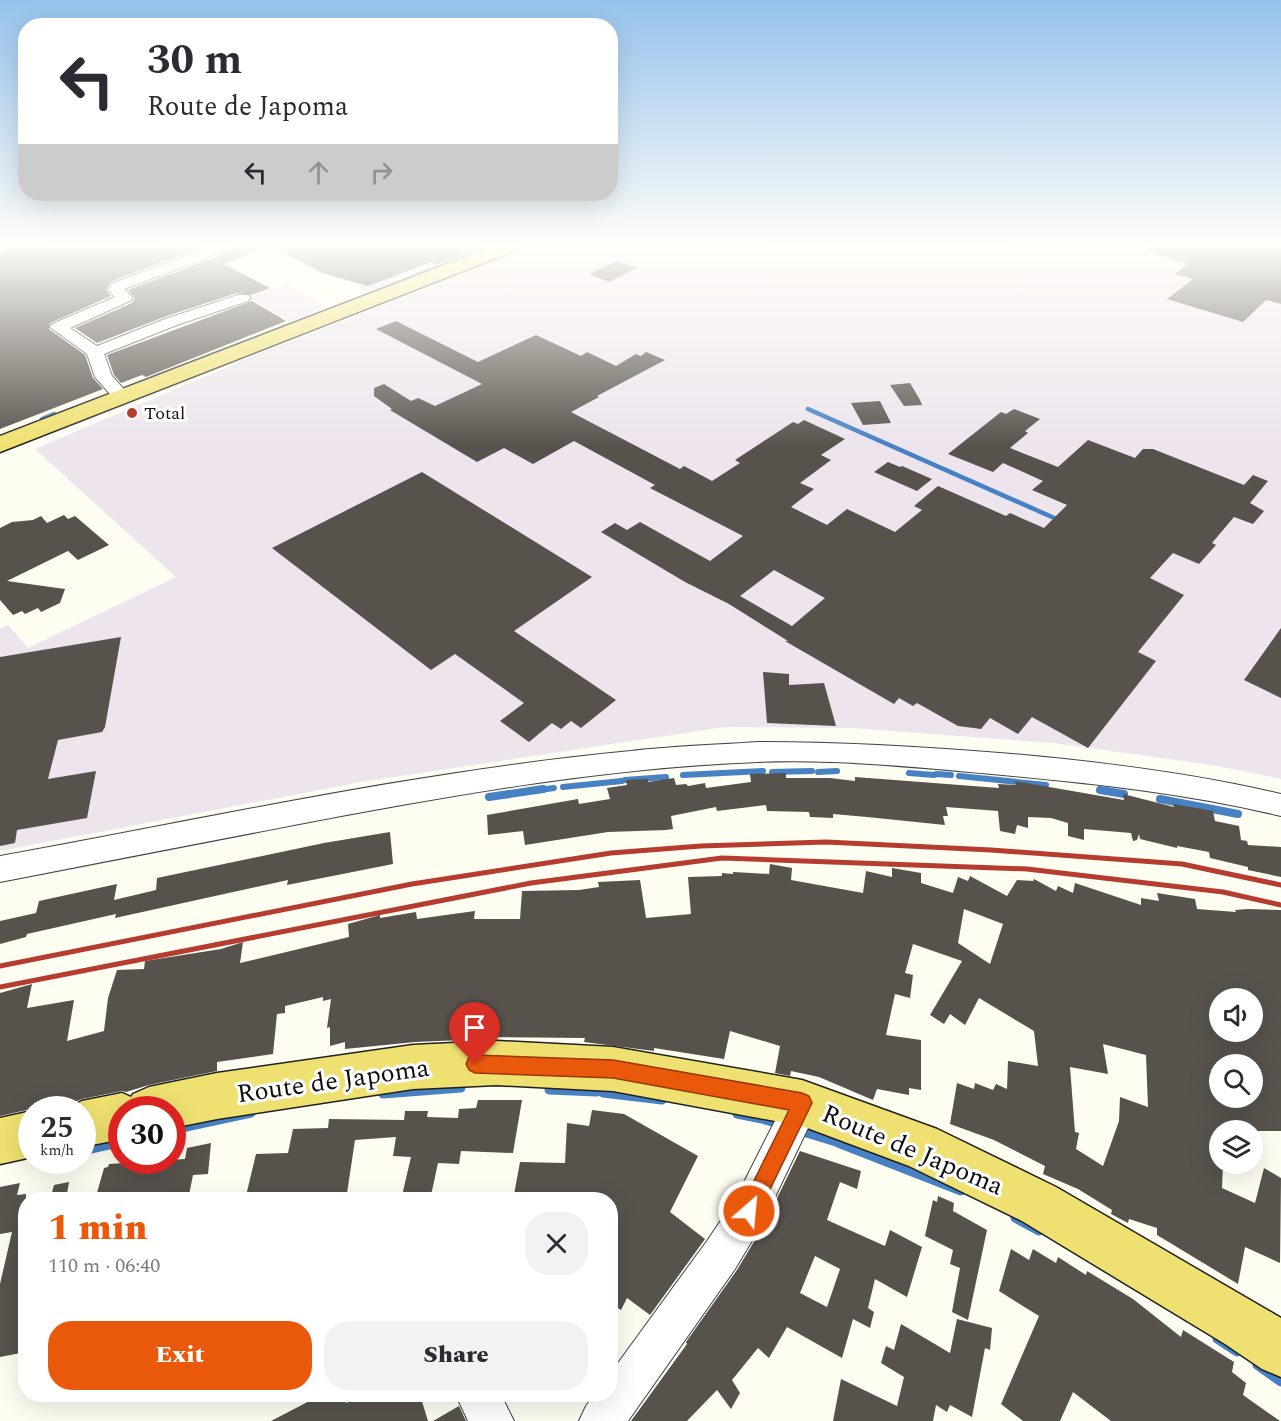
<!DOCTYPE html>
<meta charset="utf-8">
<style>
body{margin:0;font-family:Spectral,serif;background:#f2f2f3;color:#2b2b33;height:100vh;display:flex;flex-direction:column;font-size:22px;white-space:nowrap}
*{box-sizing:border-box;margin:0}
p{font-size:20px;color:#7c7c81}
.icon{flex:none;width:33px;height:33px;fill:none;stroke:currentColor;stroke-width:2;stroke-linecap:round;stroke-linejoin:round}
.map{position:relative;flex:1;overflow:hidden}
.drawer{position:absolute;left:18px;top:1192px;width:600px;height:210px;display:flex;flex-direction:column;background:#fff;border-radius:24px;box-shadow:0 6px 24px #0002}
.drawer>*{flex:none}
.guide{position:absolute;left:18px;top:18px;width:600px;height:183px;border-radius:24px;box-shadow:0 6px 24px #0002;background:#fff;color:#2b2b33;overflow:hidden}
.tools{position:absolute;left:1209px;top:988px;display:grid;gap:12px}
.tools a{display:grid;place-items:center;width:54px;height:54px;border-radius:50%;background:#fff;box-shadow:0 6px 24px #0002;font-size:30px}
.speed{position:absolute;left:18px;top:1096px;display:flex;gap:12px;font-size:30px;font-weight:700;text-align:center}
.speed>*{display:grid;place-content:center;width:78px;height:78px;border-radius:50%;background:#fff;box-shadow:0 6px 24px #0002;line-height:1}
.speed small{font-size:15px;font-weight:400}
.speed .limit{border:9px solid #d22;background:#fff;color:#111}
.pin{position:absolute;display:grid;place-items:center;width:51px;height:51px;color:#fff;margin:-62px -26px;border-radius:50% 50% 50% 0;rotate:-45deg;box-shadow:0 0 6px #0007}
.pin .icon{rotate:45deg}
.me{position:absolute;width:66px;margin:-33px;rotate:27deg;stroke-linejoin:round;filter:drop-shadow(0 0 4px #0008)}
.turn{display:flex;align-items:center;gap:21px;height:126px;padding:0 30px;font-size:27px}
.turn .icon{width:78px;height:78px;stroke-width:2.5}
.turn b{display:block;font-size:42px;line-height:51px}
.lanes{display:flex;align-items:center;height:57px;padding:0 30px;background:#0003;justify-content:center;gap:30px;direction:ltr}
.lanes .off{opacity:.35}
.round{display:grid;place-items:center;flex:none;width:63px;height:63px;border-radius:24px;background:#f2f2f3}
.summary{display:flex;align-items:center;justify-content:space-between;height:102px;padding:0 30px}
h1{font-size:36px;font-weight:800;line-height:45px;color:#ea580c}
.primary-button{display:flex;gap:12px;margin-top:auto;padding:12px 30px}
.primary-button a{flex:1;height:69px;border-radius:24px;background:#ea580c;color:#fff;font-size:24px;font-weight:800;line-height:69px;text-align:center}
.primary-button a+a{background:#f2f2f3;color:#2b2b33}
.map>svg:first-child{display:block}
.industrial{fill:#ede4ed}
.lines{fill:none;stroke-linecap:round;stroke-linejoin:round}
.stream-far4{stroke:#4681c4;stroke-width:4}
.stream-far3{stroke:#4681c4;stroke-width:4.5}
.stream-far2{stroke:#4681c4;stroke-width:6}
.stream-far1{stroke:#4681c4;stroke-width:8}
.stream{stroke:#4681c4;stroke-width:9}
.building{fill:#57524c;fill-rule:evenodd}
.minor-casing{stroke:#424242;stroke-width:2}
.major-casing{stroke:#202020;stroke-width:3}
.minor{fill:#fff;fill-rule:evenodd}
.major{fill:#efe171;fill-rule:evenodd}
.rail{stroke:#b63c30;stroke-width:5}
.route{fill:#ea580c;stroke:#983908;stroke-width:1.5}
.poi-dot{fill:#b63c30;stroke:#fff;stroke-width:2}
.labels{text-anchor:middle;stroke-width:6;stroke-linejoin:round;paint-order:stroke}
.far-poi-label{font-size:18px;fill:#0f0f0f;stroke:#fff;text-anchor:start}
.near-street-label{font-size:26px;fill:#0f0f0f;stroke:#fff}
</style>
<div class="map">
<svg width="1281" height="1421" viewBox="0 0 1281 1421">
<rect width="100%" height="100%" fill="#fefdf2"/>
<!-- industrial -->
<path class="industrial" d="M477 247H1281V779L1219 766 1053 743 852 728 725 727 361 782 0 851V629L8 625 28 648 176 577 35 449 270 349 390 303 282 248Z
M286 285 326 307 290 322 249 298Z"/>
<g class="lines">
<!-- stream-far4 -->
<path class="stream-far4" d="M417 275 445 265
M388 287 413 277"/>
<!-- stream-far3 -->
<path class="stream-far3" d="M808 409 1061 521
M42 419 54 414"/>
<!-- stream-far2 -->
<path class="stream-far2" d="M772 772 812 771
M818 772 837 771
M909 773 934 775
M936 774 951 775
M683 775 763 771
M959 776 1046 785
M625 780 666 777
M563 787 622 781
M1100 790 1106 791
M533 791 554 788"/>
<!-- stream-far1 -->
<path class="stream-far1" d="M1100 790 1124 794
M489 797 543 789
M1160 799 1238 814"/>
<!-- stream -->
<path class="stream" d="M549 1090 597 1092
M603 1093 662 1100
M383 1094 461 1088
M737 1114 762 1119
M765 1120 782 1125
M172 1130 251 1113
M800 1131 836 1142
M838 1143 961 1191
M82 1151 113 1144
M1015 1218 1039 1231
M1217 1339 1237 1352
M1257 1365 1281 1382"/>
</g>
<!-- building -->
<path class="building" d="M203 247 112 281 106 290 111 296 50 323 49 329 85 355 93 378 103 389 0 429V254L7 248H24Z
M233 247H265L224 264 270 288 251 295 237 293 164 317 97 343 75 328 132 303 135 298 128 290 230 252Z
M273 247H479V249L436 265 431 262 368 286 322 273Z
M1147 247H1281V304L1266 300 1243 322 1167 299 1193 279 1175 274 1188 264 1146 251Z
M616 261 637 268 609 282 589 274Z
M252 301 286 321 146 377 142 375 121 383 114 375 107 355Z
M396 321 478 362 536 335 581 356 587 352 616 366 636 354 641 356 646 352 665 360 597 396 599 397 571 412 680 469 684 466 712 481 740 463 735 460 793 422 798 424 804 420 845 439 821 455 831 460 800 483 814 489 791 507 827 525 847 509 895 532 922 510 914 506 938 486 1006 516 1010 513 1044 528 1067 505 1032 490 1043 481 1003 463 993 472 948 454 1001 412 1006 414 1014 409 1040 419 1025 431 1028 433 1010 448 1058 467 1088 440 1135 458 1143 449H1153L1244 485 1253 475 1268 481 1250 503 1264 511 1253 524 1234 517 1212 543 1216 545 1199 564 1173 553 1150 578 1184 595 1138 652 1156 661 1088 748 1032 717 1018 734 990 718 981 729 958 726 917 703 913 706 899 698 894 704 868 689 785 641H788L729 604 685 582 601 532 615 523 627 530 640 522 710 561 743 536 650 488 655 485 574 441 533 464 504 448 477 462 390 410 392 409 374 396V388L384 384 411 401 418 398 435 406 482 384 376 329ZM774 570 825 598 792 626 740 596Z
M910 383 920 400 922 405 904 406 890 385Z
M880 401 891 423 863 425 851 403Z
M888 462 900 467 902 466 932 479 917 491 874 472Z
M422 472 592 577 514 631 616 700 581 728 571 721 561 729 552 723 529 742 500 721 524 703 455 654 431 670 272 548Z
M64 515 68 519 75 516 109 545 78 560 68 551 7 581 65 589 60 603 41 612 38 608 25 614 22 611 13 615 0 600V528L12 522 33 520 41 516 47 523Z
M1281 628V698L1244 680Z
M121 637 105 727 102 732 58 740 48 779 96 771 87 818 17 830 15 843 0 846V657Z
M763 672 789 674V685L824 683 836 726 767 723Z
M786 773V778H830L855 781V777L999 788 998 784 1016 785 1015 781 1124 800 1123 794 1174 807 1173 804 1213 811 1215 821 1239 826 1241 840 1247 841 1248 845 1281 847V877L1248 870V867L1210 858 1209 852 1177 846V848L1140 839 1139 834 1137 840 1133 841 1131 833 1084 829V840L1068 836V823L1051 818 1028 817V828L1017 825 1015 834 1000 831 998 811 946 807 948 816H943L945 825 867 817 833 814V818L810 817 809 812 767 811 766 805 717 811 716 807 671 816 673 829 666 830 608 832 525 845 523 831 488 835 487 815 578 799 579 804 610 799 607 788 627 785 626 780 648 779V782L674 778 676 785 686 784 688 786 705 783 706 788 751 782 750 774Z
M390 832 393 864 287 885 288 880 115 918 116 914 27 934 26 937 0 944V921L36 913 39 901 117 884 114 900 156 890 157 878 324 843Z
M770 864 792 868 791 880 863 893 866 871 892 877V868L921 873V883L953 893 958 877 968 881 970 876 1007 896 1017 880 1033 881 1034 879 1056 891 1058 886 1073 893 1075 883 1141 905V898L1159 901 1157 893 1195 899 1197 909 1236 912 1235 910 1248 909 1281 910V1131H1220V1164H1223L1222 1188 1255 1203 1264 1168 1281 1178 1280 1263 1245 1247 1238 1284 1157 1235V1228L1129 1219 1128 1223 1111 1214 1112 1210 1078 1189 1043 1174 1045 1166 994 1140 950 1124 957 1083 974 1089 975 1083 993 1090 996 1084 1007 1089 1008 1061 1038 1066 1034 1031 979 998 965 1025 950 1014 944 1024 930 1015 962 961 913 944 905 973 913 975 910 998 895 994 886 1035 921 1040V1090L909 1088V1095L877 1089 873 1100 819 1077 791 1071 790 1076 775 1073 780 1046 730 1031 724 1059 654 1048V1051L584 1042 585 1038 485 1037V1039L415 1042 345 1049V1042L330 1046V1027L327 1028 331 999 323 1001V997L285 1006V1013L277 1014 273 1054 217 1062V1071L149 1085 126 1092 122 1091 82 1099 58 1109V1103L0 1116V993L32 984 27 1008 74 1000 67 1041 104 1031 108 998 117 970 144 969 145 961 221 949 243 942 240 963 349 937 348 924 380 915V918L416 912 417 919 475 911 474 919H520L522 891 579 890 599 887 598 882 640 880 646 918 691 914 688 877 722 876V873L733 874V872L769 874ZM964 909 1003 924 990 964 958 943ZM1214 999H1252V1032H1220ZM1103 1044 1146 1055 1148 1107 1120 1097 1119 1121 1103 1166 1076 1149 1079 1133 1075 1132 1070 1067 1108 1074ZM1216 1065H1252V1098H1220Z
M478 1100H522L513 1153 461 1151 459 1164 438 1163 430 1200H401L411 1157 393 1156 396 1137 355 1140 346 1200H245L256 1154 288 1153 293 1129 328 1128 329 1119 404 1120 405 1111H428L427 1117 458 1118 459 1109 476 1108Z
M592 1110 624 1114 698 1156 670 1212 705 1239 650 1315 627 1298 621 1310 610 1303V1200H513L520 1162 565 1163 567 1123 589 1126Z
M211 1143 208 1174 193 1175 188 1200H95L104 1168 108 1167 109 1164 185 1159 187 1148Z
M800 1151 861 1171 857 1189 840 1182 827 1220 885 1246 890 1230 922 1247 907 1297 875 1279 868 1308 874 1312 870 1328 853 1319 842 1358 787 1327 769 1358 758 1348 732 1380 740 1393 731 1409 717 1390 687 1421H631L687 1344 686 1342 737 1270 764 1225ZM815 1256 840 1269 827 1307 800 1293Z
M69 1182 66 1200H50L54 1185Z
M20 1183 17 1195 26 1194V1352L0 1357V1284L12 1232 0 1234V1187Z
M938 1196 954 1203 953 1211 987 1230 968 1320 952 1312 960 1268 950 1264 953 1250 925 1236 933 1200 937 1202Z
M1011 1249 1029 1260 1033 1249 1056 1263 1058 1257 1086 1275 1087 1271 1133 1299 1181 1337 1183 1330 1234 1362 1232 1372 1246 1383 1243 1395 1280 1421H1111L1073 1392 1060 1421H1023L1001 1404 1039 1316 999 1291Z
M957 1319 992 1328 990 1350 985 1348 972 1417 950 1405 947 1412 936 1405 933 1421H833L841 1379 897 1406 904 1377 881 1363 886 1346 894 1350 901 1324 950 1353Z
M321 1395H344L346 1403 361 1395H420L428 1421H271Z
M459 1406 466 1421H433Z"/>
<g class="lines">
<defs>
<path id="minor" d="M210 247H231L229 250 124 289 133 298 130 301 70 328 97 346 165 319 238 295H248L251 298 248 301 177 325 104 354 112 376 131 397 128 401H116L95 377 87 354 50 327 52 324 115 297 108 290 113 283Z
M758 742C843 742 927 747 1012 754 1102 762 1192 773 1281 794V816C1186 793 1089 783 992 774 914 767 836 759 758 762 602 768 447 796 294 825 196 844 98 863 0 882V856C209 818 419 771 631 751 673 746 716 745 758 742Z
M802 1085 814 1091 820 1103 762 1224 735 1269 628 1421H579L586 1406 594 1395H610V1374L707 1241 736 1198 790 1091Z
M456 1395H501L514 1421H468Z"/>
<path id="major" d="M491 247H517L514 251 0 452V436Z
M496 1041 613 1047 802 1080 937 1129 1056 1187 1281 1318V1377L1262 1369 1225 1344 1022 1221 909 1166 802 1126 613 1091 496 1085 413 1089 217 1119 172 1128V1110H122V1139L82 1147V1110H65L82 1101 122 1093 131 1097 133 1094 149 1087 217 1073 413 1045Z
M32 1111V1157L0 1164V1118Z"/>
</defs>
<!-- minor casing -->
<use href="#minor" class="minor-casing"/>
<!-- major casing -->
<use href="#major" class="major-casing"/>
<!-- minor -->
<use href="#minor" class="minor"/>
<!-- major -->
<use href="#major" class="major"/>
<!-- rail -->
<path class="rail" d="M0 966 412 884 611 853 701 846 826 842 991 850 1182 864 1281 885
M0 987 531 883 722 858 1027 869 1223 892 1281 905"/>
</g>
<!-- sky -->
<linearGradient id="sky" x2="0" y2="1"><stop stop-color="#95c2ec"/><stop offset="0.55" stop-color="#fffef9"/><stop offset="1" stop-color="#fffef9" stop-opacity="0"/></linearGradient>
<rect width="1281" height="446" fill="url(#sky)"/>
<!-- route -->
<path class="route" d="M475 1055 613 1060 802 1093 809 1096 812 1103 756 1218 749 1221 742 1218 739 1211 789 1110 613 1078 475 1073 469 1070 466 1064 469 1057Z"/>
<!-- markers -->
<circle class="poi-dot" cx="132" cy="413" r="6"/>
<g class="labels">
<!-- far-poi labels -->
<g class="far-poi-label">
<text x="144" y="419">Total</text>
</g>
<!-- near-street labels -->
<g class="near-street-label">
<text transform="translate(333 1080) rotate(-8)" y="9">Route de Japoma</text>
<text transform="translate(913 1149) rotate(23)" y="9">Route de Japoma</text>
</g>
</g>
</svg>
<div class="tools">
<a><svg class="icon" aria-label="sound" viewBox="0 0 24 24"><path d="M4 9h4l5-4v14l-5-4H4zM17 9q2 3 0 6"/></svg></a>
<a><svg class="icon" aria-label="search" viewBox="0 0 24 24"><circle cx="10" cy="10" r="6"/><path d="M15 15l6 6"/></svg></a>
<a><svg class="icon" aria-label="layers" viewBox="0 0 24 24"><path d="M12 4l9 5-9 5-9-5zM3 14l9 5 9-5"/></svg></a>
</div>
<div class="speed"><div>25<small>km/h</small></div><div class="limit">30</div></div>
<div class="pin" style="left:475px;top:1064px;background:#d93025"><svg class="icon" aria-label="arrive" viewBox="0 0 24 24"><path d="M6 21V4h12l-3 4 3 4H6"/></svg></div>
<svg class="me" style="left:749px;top:1211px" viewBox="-20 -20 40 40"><circle r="17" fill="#ea580c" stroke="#fff" stroke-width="3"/><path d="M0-11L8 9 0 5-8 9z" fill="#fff"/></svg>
<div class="guide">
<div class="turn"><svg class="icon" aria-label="left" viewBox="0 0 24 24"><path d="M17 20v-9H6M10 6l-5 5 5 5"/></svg><div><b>30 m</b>Route de Japoma</div></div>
<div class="lanes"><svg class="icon" aria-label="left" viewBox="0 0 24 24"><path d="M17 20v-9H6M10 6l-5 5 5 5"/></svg><svg class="icon off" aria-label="ahead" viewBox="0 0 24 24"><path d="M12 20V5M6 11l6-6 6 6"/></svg><svg class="icon off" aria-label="right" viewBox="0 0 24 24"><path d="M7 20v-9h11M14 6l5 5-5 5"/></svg></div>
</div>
<section class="drawer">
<div class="summary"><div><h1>1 min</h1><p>110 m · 06:40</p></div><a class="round"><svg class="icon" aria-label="close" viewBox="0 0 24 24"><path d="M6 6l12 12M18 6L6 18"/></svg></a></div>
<div class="primary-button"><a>Exit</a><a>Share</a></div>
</section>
</div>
